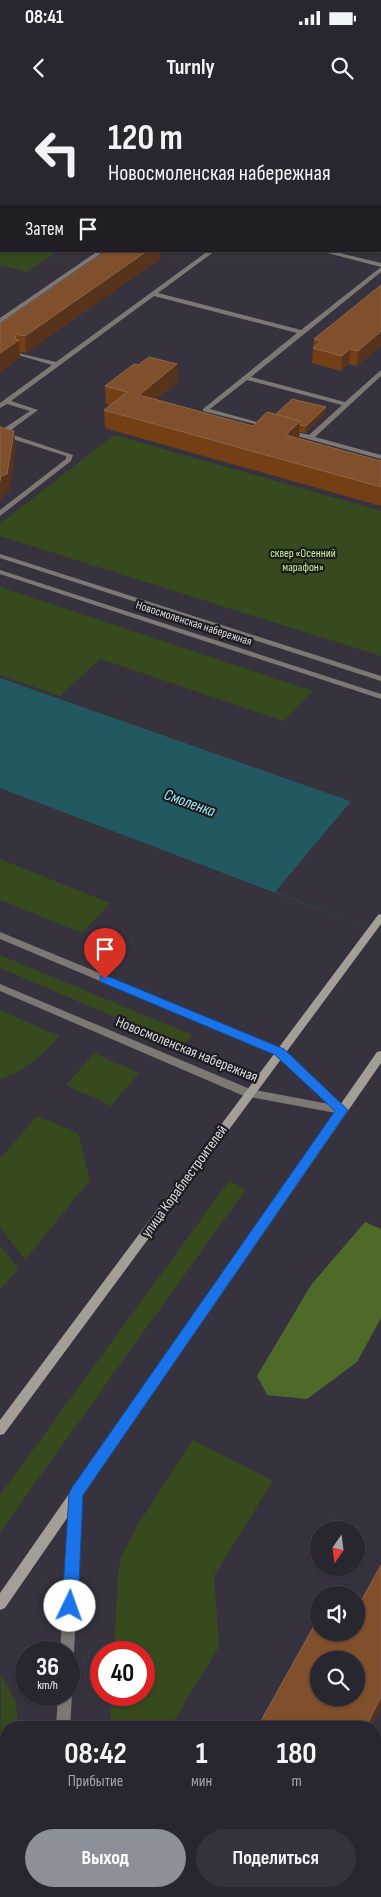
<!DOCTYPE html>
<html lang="ru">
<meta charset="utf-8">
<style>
body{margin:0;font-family:"Sofia Sans Condensed",sans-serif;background:#34323a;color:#f1f3f6;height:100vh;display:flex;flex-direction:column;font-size:19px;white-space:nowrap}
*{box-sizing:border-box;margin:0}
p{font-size:16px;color:#a5a5aa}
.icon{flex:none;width:28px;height:28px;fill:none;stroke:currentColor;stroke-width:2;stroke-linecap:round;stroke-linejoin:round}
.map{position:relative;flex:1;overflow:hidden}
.side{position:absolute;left:0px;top:1621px;width:381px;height:176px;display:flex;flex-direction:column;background:#28262e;border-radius:20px 20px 0 0;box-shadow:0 1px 4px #0004,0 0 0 1px #44434a}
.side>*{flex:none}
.guide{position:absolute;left:0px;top:0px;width:381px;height:152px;box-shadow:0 1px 4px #0004,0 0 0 1px #44434a;background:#28262e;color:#f1f3f6;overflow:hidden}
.needle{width:32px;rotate:194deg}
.controls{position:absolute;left:310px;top:1421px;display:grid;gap:10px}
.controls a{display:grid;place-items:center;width:55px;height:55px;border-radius:50%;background:#28262e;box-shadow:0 1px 4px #0004,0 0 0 1px #44434a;font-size:25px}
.speed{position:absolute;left:15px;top:1541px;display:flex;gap:10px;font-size:25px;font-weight:700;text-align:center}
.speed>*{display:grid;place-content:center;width:65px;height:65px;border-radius:50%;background:#28262e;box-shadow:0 1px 4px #0004,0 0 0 1px #44434a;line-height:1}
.speed small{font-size:12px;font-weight:400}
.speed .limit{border:8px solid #d22;background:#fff;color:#111}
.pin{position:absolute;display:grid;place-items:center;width:42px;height:42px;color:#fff;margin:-51px -21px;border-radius:50% 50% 50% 0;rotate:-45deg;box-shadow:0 0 5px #0007}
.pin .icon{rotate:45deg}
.me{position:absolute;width:55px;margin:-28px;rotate:3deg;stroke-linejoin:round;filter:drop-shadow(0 0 4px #0008)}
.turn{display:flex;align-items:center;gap:18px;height:105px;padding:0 25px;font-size:22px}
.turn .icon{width:65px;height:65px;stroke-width:2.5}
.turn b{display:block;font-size:35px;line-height:42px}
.then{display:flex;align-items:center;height:48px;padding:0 25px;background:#0003;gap:10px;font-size:19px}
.eta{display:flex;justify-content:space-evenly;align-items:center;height:85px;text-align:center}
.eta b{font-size:30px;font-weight:700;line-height:35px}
.action{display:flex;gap:10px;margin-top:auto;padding:10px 25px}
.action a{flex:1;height:58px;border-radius:30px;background:#8c9099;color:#fff;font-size:20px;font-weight:700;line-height:58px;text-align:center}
.action a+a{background:#34323a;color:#f1f3f6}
.status{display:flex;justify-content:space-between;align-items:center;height:35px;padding:0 25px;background:#28262e;direction:ltr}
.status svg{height:14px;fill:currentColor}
header{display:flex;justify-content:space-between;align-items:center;height:65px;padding:0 25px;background:#28262e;font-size:22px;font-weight:700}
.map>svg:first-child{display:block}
.green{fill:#364a1d}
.forest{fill:#4e6a29}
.water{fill:#225961}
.pier{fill:#36333e}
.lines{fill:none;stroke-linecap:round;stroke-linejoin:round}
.service{fill:#7d7874;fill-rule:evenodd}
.tertiary{fill:#7d7874;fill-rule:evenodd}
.secondary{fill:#a59e97;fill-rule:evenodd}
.wall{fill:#753f15}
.shaded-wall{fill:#57331c}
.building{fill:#804f2b;stroke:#8e6548;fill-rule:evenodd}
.route{fill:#1a73e8;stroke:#114b97}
.labels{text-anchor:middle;stroke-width:4.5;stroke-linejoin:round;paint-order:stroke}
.far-park-label{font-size:12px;fill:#c3ee91;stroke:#1d1c20}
.far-street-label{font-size:12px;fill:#dcdae1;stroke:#1d1c20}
.street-label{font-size:15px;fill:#dcdae1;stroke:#1d1c20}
.water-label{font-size:16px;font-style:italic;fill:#9eeaf6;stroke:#1d1c20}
</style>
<div class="status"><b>08:41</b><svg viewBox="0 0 49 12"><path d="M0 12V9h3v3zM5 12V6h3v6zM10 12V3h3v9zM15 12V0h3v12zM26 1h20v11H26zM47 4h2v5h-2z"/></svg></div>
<header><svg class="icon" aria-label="back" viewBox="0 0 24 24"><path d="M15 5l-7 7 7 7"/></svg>Turnly<svg class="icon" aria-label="search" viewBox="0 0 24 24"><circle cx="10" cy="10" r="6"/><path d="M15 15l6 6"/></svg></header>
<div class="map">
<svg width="381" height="1797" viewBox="0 0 381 1797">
<rect width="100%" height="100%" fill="#36333e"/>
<!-- green -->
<path class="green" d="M1 143V151H58L27 172 0 165Z
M114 335 381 411V556L0 436V424Z
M0 487 313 591 284 621 100 559 60 596 0 575Z
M0 759 110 803 82 833 0 800Z
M0 855 192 935 183 946 0 868Z
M0 910 59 936C42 954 25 973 0 979Z
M94 953 139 973 111 1006 66 985Z
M37 1016 78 1033 90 1080 25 1160 0 1127V1059Z
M229 1081 246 1089 0 1432V1395Z
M0 1145 18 1169 0 1190Z
M193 1340 273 1381 214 1476 219 1547 170 1627H110L112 1595H144V1552H114L118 1472 121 1457 136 1428Z
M1 1575 16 1602 18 1627 6 1628V1759L0 1773Z"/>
<!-- forest -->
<path class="forest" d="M365 1122 381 1129V1218L357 1262 307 1299 267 1295 257 1276 311 1185Z"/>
<!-- water -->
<path class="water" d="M0 578 381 712V833L0 688Z"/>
<!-- pier -->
<path class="pier" d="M351 701 381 712V833L275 792Z"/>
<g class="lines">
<!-- service -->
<path class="service" d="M124 0H134V1H125Z
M380 36H381V40H380Z
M380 51H381V55H380Z
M1 117V121L0 122V118Z
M98 151H105L0 223V218Z
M208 151H215L158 193 301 230 381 167V172L251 277 345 302 381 270V276L315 337 381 355V359L286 333 285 332 288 330 309 335 342 305 247 280 210 309 271 326V328L203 311V309L297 233 154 196 11 301 38 310 7 333 73 355 71 361 0 416V410L66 359V356L0 335V331L30 311 7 304 0 308V303L52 265 18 255V253L56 262Z
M320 151H331L381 163V167Z
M381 1788V1797H373L376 1791Z"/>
<!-- tertiary -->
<path class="tertiary" d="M0 454 381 576V581L0 458Z
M0 470 381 594V599L0 474Z
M0 832 284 949 347 1010 346 1013 341 1014 244 996 0 891V884L250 989 329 1004 276 955 0 839Z
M76 1388 81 1390 82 1394 74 1552 72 1557 69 1558V1552H60L70 1394 71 1390Z
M69 1590 72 1595 70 1628H56L58 1595H69Z
M37 1791H52V1797H36Z"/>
<!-- secondary -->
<path class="secondary" d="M381 814V824L4 1334 0 1335V1320L378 815Z
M381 951V963L5 1508 0 1510V1493L377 952Z"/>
</g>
<!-- wall -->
<path class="wall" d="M0 18H1V50H0Z
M381 110V136H380V111Z
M107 151H161V158L26 253 20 252V258L0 272V224Z
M381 185V245L357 266 349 264 341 271 312 263 314 239Z
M177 264 178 282 156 299 253 326 276 314 325 313 305 333 300 332 299 338 381 361V406L105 328 104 310 110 305 106 304 105 286 138 265Z"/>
<!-- shaded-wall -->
<path class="shaded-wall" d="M1 86V103L0 104V87Z
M147 151H161V158L26 253 25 236Z
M381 231V245L357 266 358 251Z
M16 234V242L19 240 20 258 0 272V253Z
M350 249 349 264 341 271 342 256Z
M177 264 178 282 139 313V295Z
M326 307 325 313 305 333 306 326Z
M300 321 299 339 286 335Z
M14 331 16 349 9 393 3 394 2 400H0V381L1 376Z
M381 1597V1607L370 1628H365Z
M280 1791H285L282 1797H277Z"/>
<!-- building -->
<path class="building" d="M0 18H1V41L0 40Z
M0 61H1V86L0 87Z
M381 110V121H380V111Z
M107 151H147L25 236 16 234 15 239 19 240 0 253V224Z
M381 185V231L358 251 350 249 342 256 313 248 321 241 314 239Z
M149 257 177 264 139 295 253 326 267 312 300 321 286 335 381 361V387L104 310 127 292 105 286 134 264 138 265Z
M292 299 326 307 306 326 300 325V321L276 314Z
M0 327 14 331 7 374 1 376 0 381Z
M381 1465V1597L365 1628H257L319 1517V1532H356V1501L360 1503ZM319 1560H356V1598H319Z
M335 1489 346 1495H331Z
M164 1791H280L277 1797H161Z"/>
<!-- route -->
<path class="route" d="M105 875 284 949 348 1010 83 1395 78 1506 75 1511 70 1513 65 1511 62 1506 69 1394 71 1389 335 1011 275 955 101 882 100 879 101 876Z"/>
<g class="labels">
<!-- far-park labels -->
<g class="far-park-label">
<text x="303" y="457">сквер «Осенний<tspan x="303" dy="14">марафон»</tspan></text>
</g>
<!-- far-street labels -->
<g class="far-street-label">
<text transform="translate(194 523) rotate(18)" y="4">Новосмоленская набережная</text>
</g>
<!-- street labels -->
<g class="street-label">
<text transform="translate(187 949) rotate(22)" y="5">Новосмоленская набережная</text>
<text transform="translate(184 1081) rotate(-54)" y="5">улица Кораблестроителей</text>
</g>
<!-- water labels -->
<g class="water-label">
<text transform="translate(190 702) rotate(20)" y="6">Смоленка</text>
</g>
</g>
</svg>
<div class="controls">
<a><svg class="needle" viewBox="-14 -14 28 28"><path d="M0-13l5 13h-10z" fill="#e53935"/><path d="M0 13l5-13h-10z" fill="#a5a5aa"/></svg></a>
<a><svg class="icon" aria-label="sound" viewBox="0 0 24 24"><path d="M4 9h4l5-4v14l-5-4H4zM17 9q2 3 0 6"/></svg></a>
<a><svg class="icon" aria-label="search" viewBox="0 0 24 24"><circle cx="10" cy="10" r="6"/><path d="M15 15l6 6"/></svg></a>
</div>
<div class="speed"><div>36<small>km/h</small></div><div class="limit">40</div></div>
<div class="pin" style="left:105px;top:879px;background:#d93025"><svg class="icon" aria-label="arrive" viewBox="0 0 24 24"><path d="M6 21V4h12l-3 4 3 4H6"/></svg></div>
<svg class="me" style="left:70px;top:1506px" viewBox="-20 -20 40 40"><circle r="19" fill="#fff"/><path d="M0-13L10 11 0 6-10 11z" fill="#1a73e8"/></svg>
<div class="guide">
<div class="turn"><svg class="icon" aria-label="left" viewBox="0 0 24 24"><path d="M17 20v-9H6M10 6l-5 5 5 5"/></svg><div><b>120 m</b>Новосмоленская набережная</div></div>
<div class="then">Затем<svg class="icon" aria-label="arrive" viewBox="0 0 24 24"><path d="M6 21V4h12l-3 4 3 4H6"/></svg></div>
</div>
<section class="side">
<div class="eta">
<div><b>08:42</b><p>Прибытие</p></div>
<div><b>1</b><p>мин</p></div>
<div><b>180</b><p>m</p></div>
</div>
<div class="action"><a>Выход</a><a>Поделиться</a></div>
</section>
</div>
